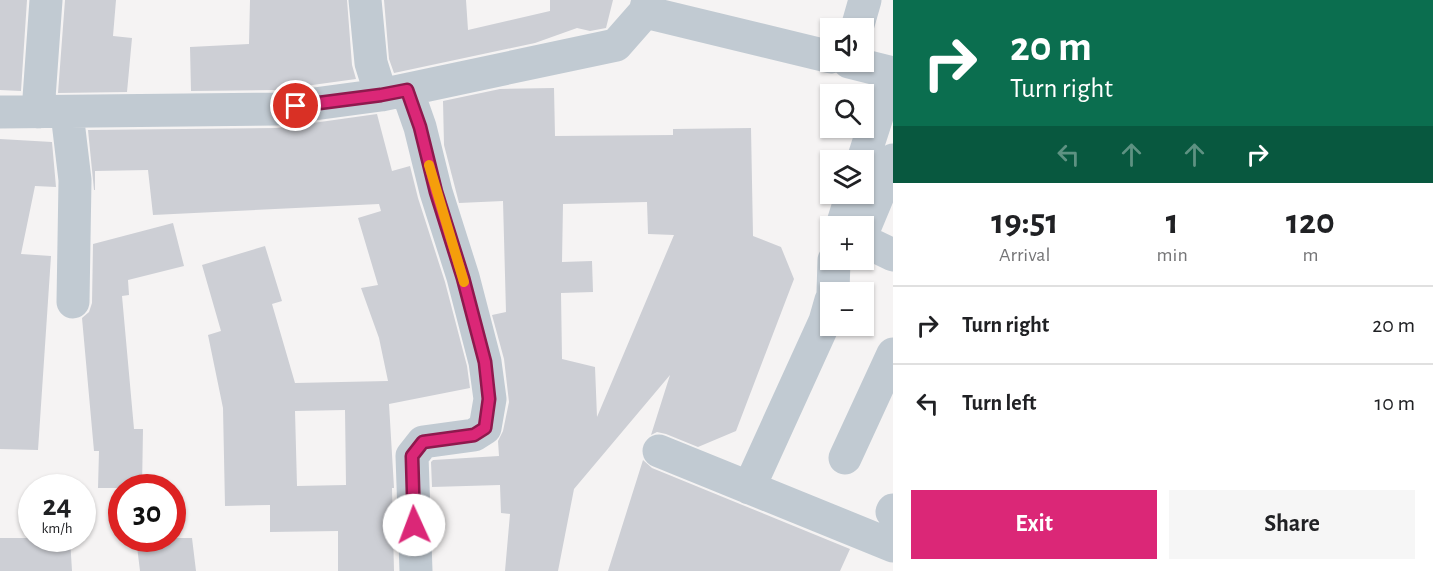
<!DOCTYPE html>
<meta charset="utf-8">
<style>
body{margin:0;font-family:"Alegreya Sans",sans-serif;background:#f6f6f6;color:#202124;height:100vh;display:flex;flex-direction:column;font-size:22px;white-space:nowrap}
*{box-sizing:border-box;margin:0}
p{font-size:20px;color:#757577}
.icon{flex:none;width:33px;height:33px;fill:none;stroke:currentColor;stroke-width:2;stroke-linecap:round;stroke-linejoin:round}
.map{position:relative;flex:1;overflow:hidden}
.panel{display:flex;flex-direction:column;background:#fff;width:540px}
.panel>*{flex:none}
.top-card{background:#0b6e4f;color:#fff;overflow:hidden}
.buttons{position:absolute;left:820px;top:18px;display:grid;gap:12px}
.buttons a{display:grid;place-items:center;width:54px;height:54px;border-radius:0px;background:#fff;box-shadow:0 2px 4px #0004;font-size:30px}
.speed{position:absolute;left:18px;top:474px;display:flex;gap:12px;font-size:30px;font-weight:700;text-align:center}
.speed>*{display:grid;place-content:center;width:78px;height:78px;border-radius:50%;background:#fff;box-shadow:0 2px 4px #0004;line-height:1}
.speed small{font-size:15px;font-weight:400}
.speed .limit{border:9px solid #d22;background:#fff;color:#111}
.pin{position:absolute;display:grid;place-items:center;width:51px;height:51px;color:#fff;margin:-26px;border:3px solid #fff;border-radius:50%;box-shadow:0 2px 6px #0007}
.me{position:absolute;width:66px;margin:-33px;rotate:358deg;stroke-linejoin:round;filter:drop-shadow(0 0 4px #0008)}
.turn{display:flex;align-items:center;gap:21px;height:126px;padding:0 18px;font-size:27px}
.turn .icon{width:78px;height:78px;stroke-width:2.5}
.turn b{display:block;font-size:42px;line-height:51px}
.lanes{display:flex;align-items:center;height:57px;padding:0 18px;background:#0003;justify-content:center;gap:30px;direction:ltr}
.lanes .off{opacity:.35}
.eta{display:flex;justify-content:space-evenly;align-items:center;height:102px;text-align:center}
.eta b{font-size:36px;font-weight:700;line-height:42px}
.primary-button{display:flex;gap:12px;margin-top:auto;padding:12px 18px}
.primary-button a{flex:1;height:69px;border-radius:0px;background:#db2777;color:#fff;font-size:24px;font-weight:700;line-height:69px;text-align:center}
.primary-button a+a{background:#f6f6f6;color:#202124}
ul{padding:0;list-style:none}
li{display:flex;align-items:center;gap:18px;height:78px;padding:0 18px;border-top:2px solid #e0e0e0}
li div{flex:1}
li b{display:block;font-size:22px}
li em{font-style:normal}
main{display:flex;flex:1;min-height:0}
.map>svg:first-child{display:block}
.building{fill:#cdcfd5;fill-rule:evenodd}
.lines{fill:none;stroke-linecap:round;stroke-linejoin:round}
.minor{stroke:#c1cad2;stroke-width:33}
.route-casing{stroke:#8e194d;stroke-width:15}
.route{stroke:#db2777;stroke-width:10}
.slow{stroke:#f59e0b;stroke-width:10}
</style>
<main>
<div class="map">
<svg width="893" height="571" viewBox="0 0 893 571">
<rect width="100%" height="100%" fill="#f5f3f3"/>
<!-- building -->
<path class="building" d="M0 0H27L21 91 0 90Z
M65 0H116L113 36 132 38 127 92 58 93Z
M250 0H347L352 65 356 79 276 90 191 91 190 47 249 44Z
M384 0H466L468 30 550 11V0H613L606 28 590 31 577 28 535 43 394 73 389 59Z
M554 88 555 136 673 135V129L751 128 753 236 781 247 794 279 736 431 698 447 666 434 657 432 651 435 670 375 574 489 558 571H505L510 514 501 513 500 485 432 487 431 462 433 460 499 456 498 441 503 431 509 402 504 359 492 315 506 312 503 201 459 203 444 145 443 101 500 89ZM647 202 648 234 674 235 597 417 595 367 562 359 561 293 593 292 592 261 562 262 563 204Z
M377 114 392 171 410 166 418 198 445 282 467 366 470 388 389 404 394 488H392L394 571H338V531L270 532V505L225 506 223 408 208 335 221 331 202 265 265 246 282 301 272 304 295 383 388 381 379 338 361 288 378 285 358 218 381 211 379 204 153 215 148 170 95 171V190H94L88 130 277 128ZM345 410 346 485 297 486 295 411Z
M0 139 52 142 56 187 35 186 21 254 51 256 38 450 0 449Z
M173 223 184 266 128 280 129 295 122 296 134 429H143L142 488H98L99 451H94L82 318 89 312 92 303 93 244Z
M643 460 652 468 850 549 840 571H608Z
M0 538H70L72 571H0Z
M136 538H192L196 571H140Z"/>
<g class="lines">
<!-- minor -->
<path class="minor" d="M365 0 371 63 381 95
M648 0 645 12 831 57
M857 28 865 0
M849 62 893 73
M407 90 420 127 436 192 463 277 485 362 490 399 485 428 474 435 423 442 412 456 416 571
M0 112 277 109 381 95 616 45 645 12
M38 112 46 0
M67 113 75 180 73 302
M863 160 891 73
M842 226 852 194
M864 229 893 160
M864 241 893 255
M833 292 834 260
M659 451 893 546
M845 458 893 354
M749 488 825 321 831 300
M892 512 893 510"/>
</g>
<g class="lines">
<defs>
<path id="route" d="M296 106 381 95 407 90 420 127 436 192 463 278 485 362 489 399 485 428 474 435 423 442 412 456 414 525"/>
</defs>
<!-- route casing -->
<use href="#route" class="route-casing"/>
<!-- route -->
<use href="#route" class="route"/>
<!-- slow -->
<path class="slow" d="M429 165 464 282"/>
</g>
</svg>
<div class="buttons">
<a><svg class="icon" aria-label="sound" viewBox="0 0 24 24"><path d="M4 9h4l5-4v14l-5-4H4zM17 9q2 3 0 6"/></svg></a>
<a><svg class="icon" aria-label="search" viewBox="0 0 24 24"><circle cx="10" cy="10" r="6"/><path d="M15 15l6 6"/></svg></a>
<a><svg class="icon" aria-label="layers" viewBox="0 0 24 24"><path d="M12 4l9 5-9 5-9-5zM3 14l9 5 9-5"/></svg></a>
<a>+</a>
<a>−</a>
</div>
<div class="speed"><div>24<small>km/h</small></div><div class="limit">30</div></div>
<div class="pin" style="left:296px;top:106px;background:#d93025"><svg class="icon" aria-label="arrive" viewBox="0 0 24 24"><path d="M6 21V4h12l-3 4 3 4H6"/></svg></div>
<svg class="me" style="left:414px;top:525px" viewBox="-20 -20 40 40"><circle r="19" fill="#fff"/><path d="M0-13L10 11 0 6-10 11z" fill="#db2777"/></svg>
</div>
<section class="panel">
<div class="top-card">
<div class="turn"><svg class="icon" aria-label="right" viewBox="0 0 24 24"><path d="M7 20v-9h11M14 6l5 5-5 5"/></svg><div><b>20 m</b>Turn right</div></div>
<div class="lanes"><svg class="icon off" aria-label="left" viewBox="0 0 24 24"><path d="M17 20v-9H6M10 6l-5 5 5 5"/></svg><svg class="icon off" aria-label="ahead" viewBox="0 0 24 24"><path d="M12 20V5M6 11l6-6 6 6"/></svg><svg class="icon off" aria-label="ahead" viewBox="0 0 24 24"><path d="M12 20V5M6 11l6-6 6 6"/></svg><svg class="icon" aria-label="right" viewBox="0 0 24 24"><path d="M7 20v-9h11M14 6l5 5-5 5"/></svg></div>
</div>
<div class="eta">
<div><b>19:51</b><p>Arrival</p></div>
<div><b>1</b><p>min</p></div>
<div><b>120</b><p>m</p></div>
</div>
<ul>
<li><svg class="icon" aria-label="right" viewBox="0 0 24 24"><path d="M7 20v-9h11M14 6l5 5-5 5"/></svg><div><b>Turn right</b></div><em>20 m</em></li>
<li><svg class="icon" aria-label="left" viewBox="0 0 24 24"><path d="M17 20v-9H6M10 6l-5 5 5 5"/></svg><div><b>Turn left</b></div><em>10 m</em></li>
</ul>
<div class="primary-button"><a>Exit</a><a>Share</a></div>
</section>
</main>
